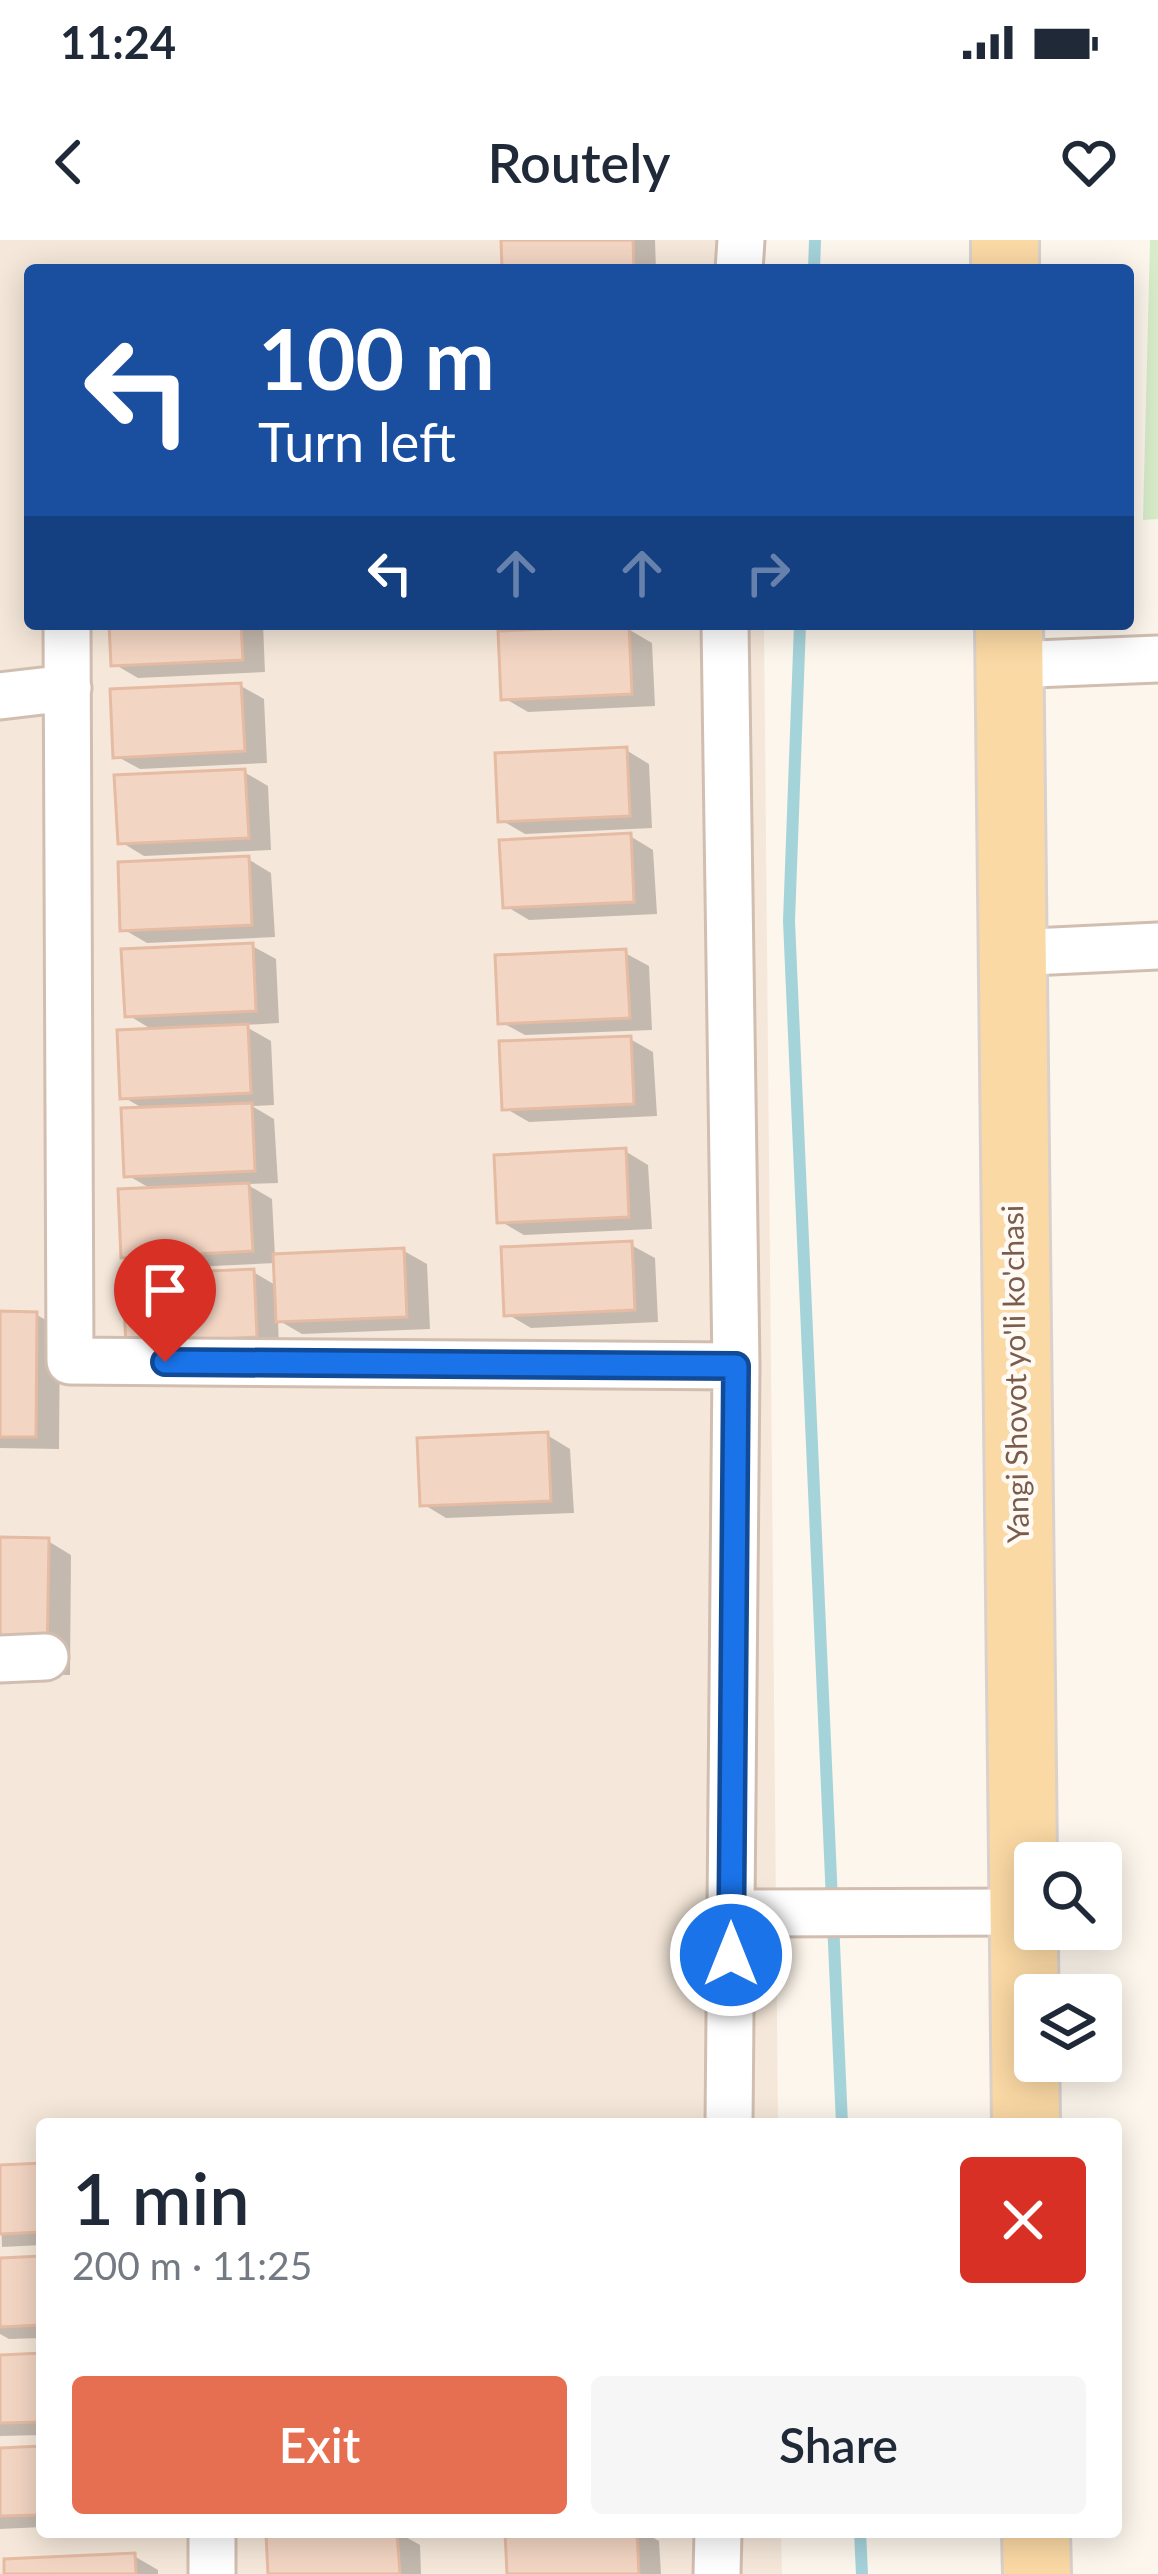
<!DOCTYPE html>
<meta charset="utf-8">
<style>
body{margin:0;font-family:Lato,sans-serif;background:#f6f6f7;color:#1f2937;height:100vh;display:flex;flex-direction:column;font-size:45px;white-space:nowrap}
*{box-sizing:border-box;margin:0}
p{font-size:39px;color:#747a83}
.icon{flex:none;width:66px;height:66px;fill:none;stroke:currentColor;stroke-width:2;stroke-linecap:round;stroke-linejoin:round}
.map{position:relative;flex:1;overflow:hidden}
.details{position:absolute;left:36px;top:1878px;width:1086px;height:420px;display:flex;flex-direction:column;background:#fff;border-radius:12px;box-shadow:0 6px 30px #0003}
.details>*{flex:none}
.top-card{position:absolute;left:24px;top:24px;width:1110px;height:366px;border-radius:12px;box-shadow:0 6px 30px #0003;background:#1a4fa0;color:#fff;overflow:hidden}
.controls{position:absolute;left:1014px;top:1602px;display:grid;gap:24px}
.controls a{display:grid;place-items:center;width:108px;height:108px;border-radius:12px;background:#fff;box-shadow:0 6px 30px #0003;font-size:60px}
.pin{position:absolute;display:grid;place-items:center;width:102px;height:102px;color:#fff;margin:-123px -51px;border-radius:50% 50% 50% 0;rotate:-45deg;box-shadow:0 0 12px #0007}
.pin .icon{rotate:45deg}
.me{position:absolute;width:132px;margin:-66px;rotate:0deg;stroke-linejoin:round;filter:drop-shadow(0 0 9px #0008)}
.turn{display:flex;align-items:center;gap:42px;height:252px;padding:0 36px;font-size:54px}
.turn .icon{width:156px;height:156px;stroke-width:2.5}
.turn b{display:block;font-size:84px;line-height:102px}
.lanes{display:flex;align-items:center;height:114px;padding:0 36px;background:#0003;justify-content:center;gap:60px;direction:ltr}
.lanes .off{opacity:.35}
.round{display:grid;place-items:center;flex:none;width:126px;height:126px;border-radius:12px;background:#f6f6f7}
.head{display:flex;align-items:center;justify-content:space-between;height:204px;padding:0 36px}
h1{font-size:72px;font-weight:600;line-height:90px}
.primary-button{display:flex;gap:24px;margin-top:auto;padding:24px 36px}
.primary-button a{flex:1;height:138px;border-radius:12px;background:#e76f51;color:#fff;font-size:48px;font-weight:600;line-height:138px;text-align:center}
.primary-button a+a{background:#f6f6f7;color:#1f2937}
.status{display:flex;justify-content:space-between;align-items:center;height:84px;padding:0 60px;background:#fff;direction:ltr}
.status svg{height:33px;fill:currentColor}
header{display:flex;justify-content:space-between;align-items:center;height:156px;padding:0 36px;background:#fff;font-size:54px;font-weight:600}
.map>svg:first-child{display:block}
.residential{fill:#f5e8da}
.green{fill:#d8ecc9}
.shadow{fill:#0003}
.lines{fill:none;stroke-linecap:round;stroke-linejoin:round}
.stream{stroke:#a5d3da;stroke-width:12}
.building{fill:#f3d5c3;stroke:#e6bba3;stroke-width:3}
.minor-casing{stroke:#d1beb0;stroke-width:51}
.primary-casing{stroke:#dad1cd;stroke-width:72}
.minor{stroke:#fff;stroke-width:45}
.primary{stroke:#fbd9a5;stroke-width:66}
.route-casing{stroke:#114b97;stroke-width:30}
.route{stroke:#1a73e8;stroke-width:21}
.labels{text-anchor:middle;stroke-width:9;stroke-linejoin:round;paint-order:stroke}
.street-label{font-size:30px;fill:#7a5c4d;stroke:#fffaf3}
</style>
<div class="status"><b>11:24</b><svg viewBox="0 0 49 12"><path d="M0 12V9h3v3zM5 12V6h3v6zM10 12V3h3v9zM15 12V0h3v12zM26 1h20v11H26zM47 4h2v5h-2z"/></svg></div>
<header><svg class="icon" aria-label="back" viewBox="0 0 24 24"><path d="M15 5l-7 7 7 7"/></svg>Routely<svg class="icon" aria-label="heart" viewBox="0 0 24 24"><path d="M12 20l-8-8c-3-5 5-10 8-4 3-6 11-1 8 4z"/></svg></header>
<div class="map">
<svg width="1158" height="2334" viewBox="0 0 1158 2334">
<rect width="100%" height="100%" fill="#fdf6ec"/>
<!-- residential -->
<path class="residential" d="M0 0H760V30H30V384H764L778 1884H42V2292H781L782 2334H0Z"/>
<!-- green -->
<path class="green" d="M1150 0H1158V279L1143 280Z"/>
<!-- shadow -->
<path class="shadow" d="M504 0H655L656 30H505Z
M112 384H263L265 432 138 438 114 424Z
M628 389 652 403 655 466 528 472 504 458Z
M241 446 264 459 267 523 140 529 116 516Z
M626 510 649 524 652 588 525 594 501 580Z
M244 532 268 546 271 610 144 616 121 602Z
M630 596 653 610 657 674 529 680 506 666Z
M248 619 271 633 275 697 147 703 123 689Z
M252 706 276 719 279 783 243 785 271 801 274 865 252 866 274 879 278 943 246 944 272 959 275 1017 404 1011 427 1024 430 1089 302 1094 278 1080 279 1109 152 1116 253 1032 277 1046 276 1023 148 1029 124 1016 153 950 127 935 146 870 123 857 156 792 128 775Z
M625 713 649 726 652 790 525 795 501 782Z
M630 799 653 812 657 876 529 882 505 868Z
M625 911 648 925 652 989 524 995 500 981Z
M631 1005 655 1018 658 1082 531 1088 507 1074Z
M0 1074 37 1075 60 1088 59 1209 0 1208Z
M547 1195 570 1209 574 1273 446 1278 423 1264Z
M0 1300 48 1301 71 1315 70 1435 8 1434Z
M42 1926V2005L2 2007 0 1928Z
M42 2019V2098L9 2099 0 2094V2021Z
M42 2116V2195L0 2196V2118Z
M42 2209V2287L0 2289V2211Z
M397 2292 420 2305 421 2334H271L269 2297Z
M536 2292H643L659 2301 661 2334H510Z
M134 2316 158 2330V2334H7Z"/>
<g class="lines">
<!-- stream -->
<path class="stream" d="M814 30 815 0
M800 384 789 681 832 1661
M833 1681 842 1884
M860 2292 862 2334"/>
</g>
<!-- building -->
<path class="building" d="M501 0H633L634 30H502Z
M109 384H241L243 420 111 426Z
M629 386 632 454 501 460 498 391Z
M241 443 245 511 113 518 110 449Z
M627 507 630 576 498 582 495 513Z
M245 529 249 598 118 604 114 535Z
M631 593 634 662 503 668 499 600Z
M249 616 252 685 120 691 118 622Z
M253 703 256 771 125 777 121 709Z
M626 709 630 778 498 784 495 715Z
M248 784 251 853 120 859 117 790Z
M631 796 634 864 502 870 499 801Z
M252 863 255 931 124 937 121 868Z
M626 908 629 977 497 983 494 915Z
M249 943 253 1011 121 1018 118 949Z
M632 1001 635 1070 504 1076 501 1007Z
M404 1008 407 1077 276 1082 273 1014Z
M254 1029 257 1097 126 1104 122 1035Z
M0 1071 37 1072 36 1197H0Z
M548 1192 551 1261 420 1266 417 1198Z
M0 1297 49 1298 47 1423H0Z
M42 1923V1992L0 1994V1925Z
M42 2016V2085L0 2087V2018Z
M42 2113V2182L0 2183V2115Z
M42 2206V2275L0 2276V2208Z
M397 2292 400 2334H268L266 2294Z
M505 2292H637L639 2334H507Z
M135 2313 136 2334H4V2319Z"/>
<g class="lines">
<defs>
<path id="minor" d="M739 30 741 0
M67 384 70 1121 736 1126
M725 384 736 1126 729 1884
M1009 425 1158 419
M0 456 68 448
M1012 713 1158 706
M0 1419 45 1417
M732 1673 1021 1672
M212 2334V2292
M717 2334 718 2292"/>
<path id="primary" d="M1005 0V30
M1009 384 1026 1884
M1036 2292 1037 2334"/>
</defs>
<!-- minor casing -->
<use href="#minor" class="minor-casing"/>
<!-- primary casing -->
<use href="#primary" class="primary-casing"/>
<!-- minor -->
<use href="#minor" class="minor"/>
<!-- primary -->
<use href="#primary" class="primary"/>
</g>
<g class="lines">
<defs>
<path id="route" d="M165 1122 736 1126 731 1715"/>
</defs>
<!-- route casing -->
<use href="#route" class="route-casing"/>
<!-- route -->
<use href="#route" class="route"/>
</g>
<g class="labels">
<!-- street labels -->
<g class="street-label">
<text transform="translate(1016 1134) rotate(-91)" y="10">Yangi Shovot yo'li ko'chasi</text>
</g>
</g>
</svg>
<div class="controls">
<a><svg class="icon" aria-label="search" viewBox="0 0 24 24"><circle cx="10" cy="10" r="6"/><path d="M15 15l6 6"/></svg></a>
<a><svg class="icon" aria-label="layers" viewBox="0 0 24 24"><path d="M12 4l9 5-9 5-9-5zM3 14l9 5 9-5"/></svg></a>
</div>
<div class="pin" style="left:165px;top:1122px;background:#d93025"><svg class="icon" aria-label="arrive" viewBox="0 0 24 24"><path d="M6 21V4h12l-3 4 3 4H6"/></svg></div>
<svg class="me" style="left:731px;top:1715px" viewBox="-20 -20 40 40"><circle r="17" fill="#1a73e8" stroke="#fff" stroke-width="3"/><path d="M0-11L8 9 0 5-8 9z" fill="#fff"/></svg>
<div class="top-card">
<div class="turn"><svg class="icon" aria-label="left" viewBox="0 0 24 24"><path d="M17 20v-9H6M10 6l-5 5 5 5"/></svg><div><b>100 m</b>Turn left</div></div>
<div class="lanes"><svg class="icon" aria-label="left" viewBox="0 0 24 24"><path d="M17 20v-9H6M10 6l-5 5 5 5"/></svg><svg class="icon off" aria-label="ahead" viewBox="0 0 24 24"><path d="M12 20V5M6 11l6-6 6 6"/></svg><svg class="icon off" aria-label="ahead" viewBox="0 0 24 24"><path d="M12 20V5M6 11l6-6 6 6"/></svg><svg class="icon off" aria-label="right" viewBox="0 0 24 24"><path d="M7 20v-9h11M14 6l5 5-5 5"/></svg></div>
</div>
<section class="details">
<div class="head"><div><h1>1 min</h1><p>200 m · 11:25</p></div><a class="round" style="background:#d93025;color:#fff"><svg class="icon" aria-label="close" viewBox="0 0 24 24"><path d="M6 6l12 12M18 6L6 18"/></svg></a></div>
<div class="primary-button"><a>Exit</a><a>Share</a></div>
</section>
</div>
